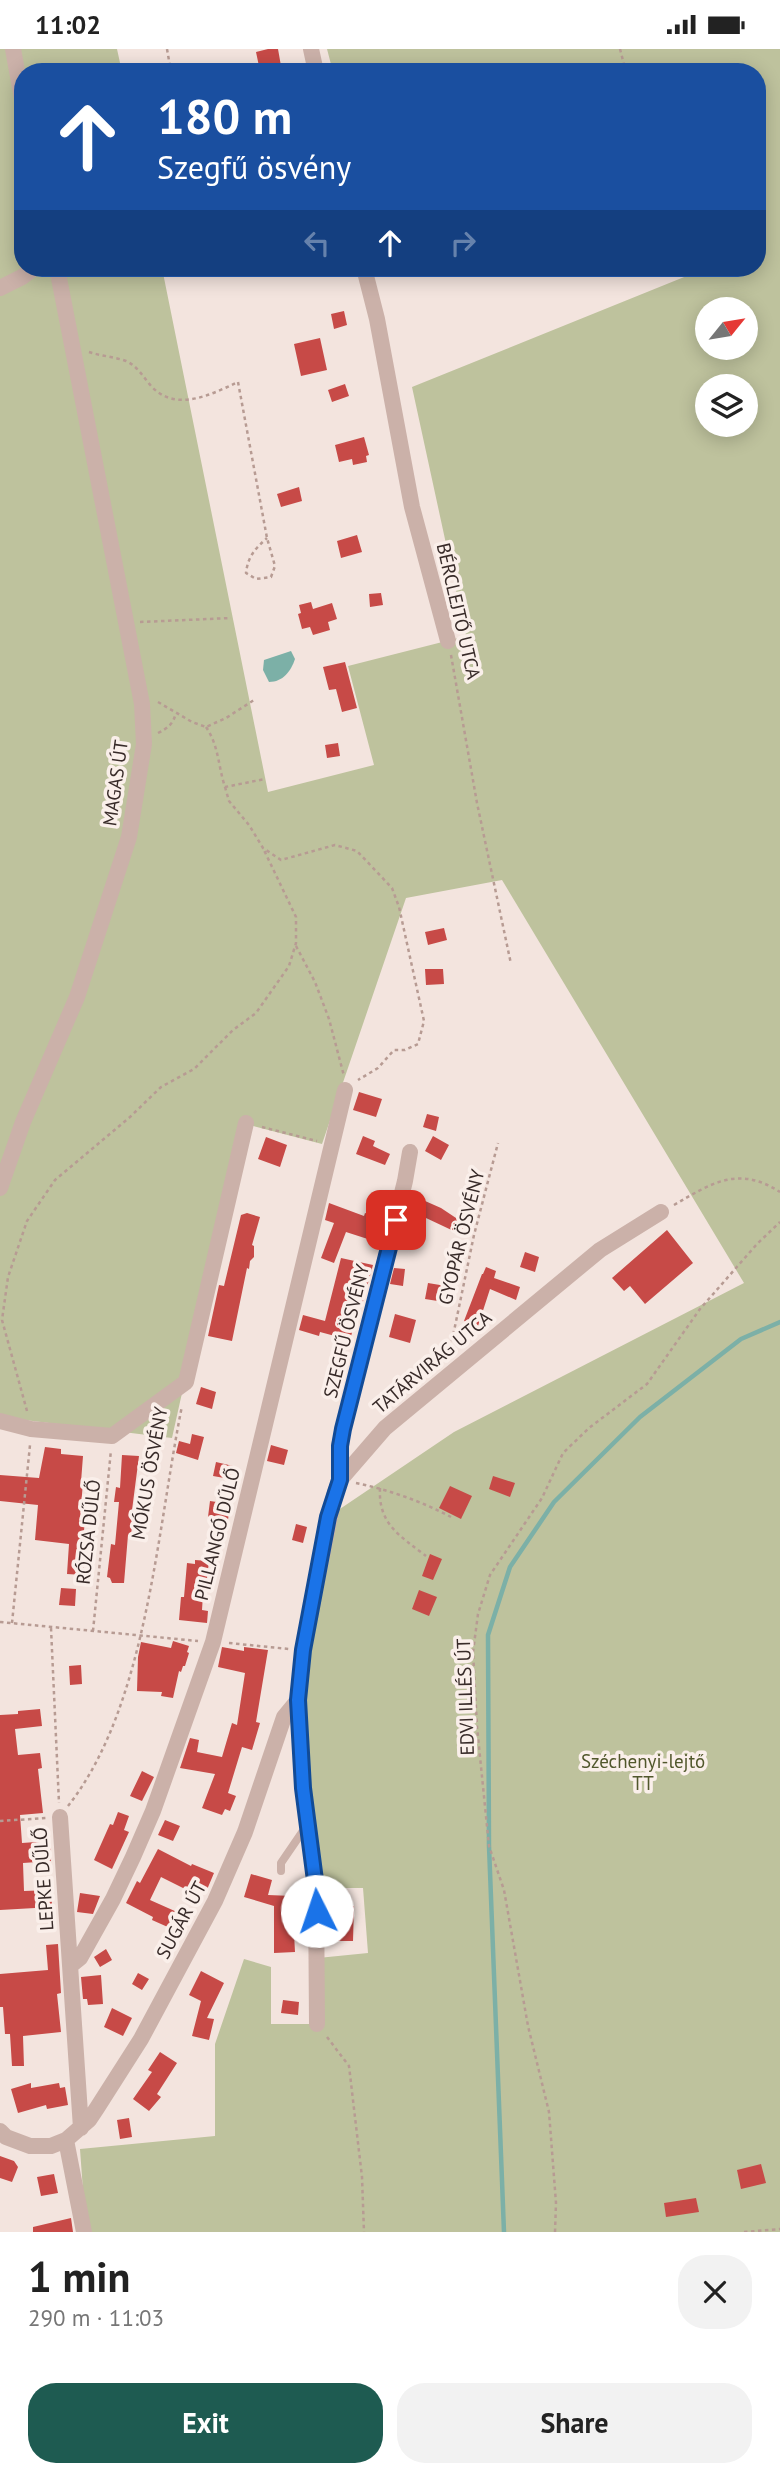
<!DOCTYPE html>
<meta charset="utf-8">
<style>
body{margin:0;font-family:"PT Sans",sans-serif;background:#f2f2f2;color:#222;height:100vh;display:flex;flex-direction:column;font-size:26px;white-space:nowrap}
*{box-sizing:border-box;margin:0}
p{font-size:23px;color:#767676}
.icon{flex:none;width:38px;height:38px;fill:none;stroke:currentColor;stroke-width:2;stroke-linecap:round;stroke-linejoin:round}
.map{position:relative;height:2183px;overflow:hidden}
.details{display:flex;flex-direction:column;background:#fff;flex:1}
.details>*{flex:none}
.top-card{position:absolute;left:14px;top:14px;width:752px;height:214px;border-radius:28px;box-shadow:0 4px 18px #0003;background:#1a4fa0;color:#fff;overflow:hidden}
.needle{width:46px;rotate:60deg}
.buttons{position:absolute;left:695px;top:248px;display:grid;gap:14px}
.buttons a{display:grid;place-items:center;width:63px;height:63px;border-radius:50%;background:#fff;box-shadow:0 4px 18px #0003;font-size:35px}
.pin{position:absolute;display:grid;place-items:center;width:60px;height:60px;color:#fff;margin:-30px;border-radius:14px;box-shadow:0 4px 10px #0006}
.me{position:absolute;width:77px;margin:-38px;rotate:356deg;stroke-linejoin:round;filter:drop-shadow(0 0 5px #0008)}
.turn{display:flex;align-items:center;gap:24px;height:147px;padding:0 28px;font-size:32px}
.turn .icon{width:91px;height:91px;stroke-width:2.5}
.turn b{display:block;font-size:49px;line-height:60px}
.lanes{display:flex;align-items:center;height:66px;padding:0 28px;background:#0003;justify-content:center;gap:35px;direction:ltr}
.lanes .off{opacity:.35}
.round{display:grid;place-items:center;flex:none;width:74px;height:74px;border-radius:28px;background:#f2f2f2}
.headline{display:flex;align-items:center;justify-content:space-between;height:119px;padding:0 28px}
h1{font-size:42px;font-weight:700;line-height:52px}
.cta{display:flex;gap:14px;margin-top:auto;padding:14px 28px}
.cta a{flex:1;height:80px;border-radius:28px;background:#1e5b51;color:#fff;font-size:28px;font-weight:700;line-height:80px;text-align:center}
.cta a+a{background:#f2f2f2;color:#222}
.status{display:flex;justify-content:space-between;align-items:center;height:49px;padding:0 35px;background:#fff;direction:ltr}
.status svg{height:19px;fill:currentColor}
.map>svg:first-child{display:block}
.green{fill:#bec29d;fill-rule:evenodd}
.water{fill:#7cb0a7}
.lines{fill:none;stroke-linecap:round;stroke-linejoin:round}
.stream{stroke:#7cb0a7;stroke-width:4.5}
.building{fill:#c74a47}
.path{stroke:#b79b93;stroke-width:2.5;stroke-dasharray:3.5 3.5;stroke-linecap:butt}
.lane{stroke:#cbb1a9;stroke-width:8}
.street{stroke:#cbb1a9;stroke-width:16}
.route-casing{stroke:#114b97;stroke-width:18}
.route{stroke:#1a73e8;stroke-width:12}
.labels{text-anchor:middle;stroke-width:7;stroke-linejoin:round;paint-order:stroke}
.street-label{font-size:19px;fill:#382b29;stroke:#faefea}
.park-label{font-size:19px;fill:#51572c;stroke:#faefea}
</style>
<div class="status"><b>11:02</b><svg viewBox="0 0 49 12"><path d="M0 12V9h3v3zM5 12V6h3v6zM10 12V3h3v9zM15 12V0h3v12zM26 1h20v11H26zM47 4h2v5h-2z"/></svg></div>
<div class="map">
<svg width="780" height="2183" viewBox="0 0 780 2183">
<rect width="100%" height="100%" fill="#f3e4de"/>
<!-- green -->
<path class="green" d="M0 0H117L122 23H23V219H162L268 743 374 716 348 617 466 587 412 338 699 222V219H758V23H333L327 0H780V2183H86L80 2100 215 2087V1995L244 1910 271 1918V1975H317L318 1909 368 1904 363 1839H316L298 1651 328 1468 454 1383 744 1234 502 831 406 849 322 1095 242 1074 172 1389 0 1368ZM707 261H746V299H707ZM707 338H746V376H707Z"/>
<!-- water -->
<path class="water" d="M291 602 295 610C291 622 283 633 269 633L263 621 264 611Z"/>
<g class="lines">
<!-- stream -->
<path class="stream" d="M504 2183 489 1797 488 1586 510 1518 554 1453 640 1368 741 1290 780 1273"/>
</g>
<!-- building -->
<path class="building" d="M268 0H278L281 17 260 22 256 3Z
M344 262 347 276 334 280 331 265Z
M320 289 327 321 301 327 294 295Z
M345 335 349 347 332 353 328 341Z
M364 388 369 406 366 407 367 413 353 416 352 410 339 413 335 396Z
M299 438 302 452 281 458 277 445Z
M357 486 362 503 341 509 337 492Z
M381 544 383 556 370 558 369 545Z
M311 553 313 560 332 554 337 570 328 573 330 581 313 586 310 578 302 580 298 565 301 564 299 556Z
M345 613 357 659 342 663 336 640 329 641 323 618Z
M338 694 340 707 327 709 325 696Z
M444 879 447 891 428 896 425 883Z
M425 920H443L444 935 426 936Z
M359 1043 382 1050 376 1068 353 1061Z
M427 1065 439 1068 436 1082 423 1078Z
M363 1087 375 1092 373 1097 390 1105 385 1116 356 1105Z
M433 1087 449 1096 441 1111 425 1102Z
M266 1088 287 1096 280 1118 258 1110Z
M416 1148 441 1159 465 1175 460 1185 409 1161Z
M329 1154 364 1167 365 1164 384 1170 377 1193 346 1183 334 1214 321 1209 334 1174 325 1171Z
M247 1164 260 1168 252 1196 254 1197V1208L250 1212 249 1220 247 1219 232 1292 208 1287 219 1236 224 1237 241 1166Z
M667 1181 693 1214 645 1255 630 1237 624 1242 612 1229Z
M525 1203 539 1208 535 1223 520 1218Z
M341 1209 373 1216 362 1256 345 1252 339 1276 353 1280 350 1291 320 1283 319 1287 299 1281 303 1266 325 1272Z
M486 1218 496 1222 494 1229 520 1238 516 1251 490 1240 478 1277 464 1272 482 1225H483Z
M394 1219 405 1220 403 1237 390 1235Z
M428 1234 446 1237 444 1253 425 1250Z
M395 1265 416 1271 410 1294 389 1288Z
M201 1338 216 1343 212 1360 196 1355Z
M192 1385 204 1388 198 1411 176 1404 179 1392 190 1395Z
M271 1396 288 1401 284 1416 267 1412Z
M45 1398 61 1400V1405L83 1407 81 1433H83L80 1470 85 1471 81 1513 84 1514 83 1526 67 1525 69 1495 35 1491 38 1456 0 1452V1426L39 1429Z
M122 1406 139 1407 131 1469H133L131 1486H128L124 1534H112L110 1529 107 1528 111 1495 115 1496 119 1453H114L116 1438 120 1439Z
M216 1413 233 1417 230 1430 213 1427Z
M493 1427 515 1434 510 1448 489 1440Z
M450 1437 472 1447 461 1470 439 1459Z
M210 1452 230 1455 228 1471 208 1468Z
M296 1475 307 1478 303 1494 292 1491Z
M430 1505 442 1510 433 1531 422 1527Z
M195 1511 209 1512 207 1529H204L202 1561 208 1562 207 1574 179 1571 181 1548H184L187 1514 195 1515Z
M61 1539 76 1540 75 1557 59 1556Z
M419 1541 437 1548 429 1567 412 1560Z
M173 1592 189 1597 187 1603 189 1604 185 1617H183L181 1623 179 1622 173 1649 161 1647 162 1643 137 1642 138 1608 141 1593 171 1599Z
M222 1598 244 1602V1598L268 1601 256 1673 260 1674 252 1701 242 1698 228 1744 236 1747 230 1762 225 1760 222 1766 202 1759 215 1725 180 1719 190 1689 199 1691 197 1703 222 1708 232 1674 237 1676 245 1624 218 1618Z
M81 1616 82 1635 70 1636 69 1617Z
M40 1660 42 1677 15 1680 18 1706 40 1704 42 1719 38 1720 43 1764 20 1766 22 1794 50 1792 51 1812 23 1814 24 1842 51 1841 52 1855 35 1856V1859L0 1861V1666L18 1665V1662Z
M142 1722 154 1728 142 1752 130 1747Z
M118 1763 129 1767 124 1781 129 1783 112 1820 94 1811 110 1775 113 1776Z
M165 1771 180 1777 173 1792 158 1786Z
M158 1800 191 1817 192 1815 214 1824 206 1843 194 1838 191 1843 161 1828 150 1851 177 1863 170 1879 152 1871 153 1868 126 1854 137 1832 140 1834Z
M251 1825 272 1831 268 1846 292 1847 295 1903 274 1904V1857L244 1848Z
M80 1844 100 1847 93 1865 77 1863Z
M334 1856 354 1857 353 1892H333Z
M58 1895 61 1944 57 1945 61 1983 23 1987 24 2017H12L10 1985H5L3 1958H0V1925L48 1921 46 1896Z
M106 1900 112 1911 100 1918 94 1908Z
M201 1922 224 1934 207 1969 214 1970 209 1991 192 1987 201 1952 189 1946Z
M138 1924 149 1930 142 1941 132 1935Z
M101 1926 103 1955 88 1956 87 1950H83L81 1928Z
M283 1951 299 1953 298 1966 281 1964Z
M112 1959 132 1969 123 1987 104 1978Z
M160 2003 177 2014 157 2045 161 2048 149 2062 133 2050 152 2023 148 2021Z
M31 2034V2039L59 2034 60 2039 65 2038 68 2056 47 2060 46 2056 18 2064 11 2040Z
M129 2069 132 2088 120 2090 117 2071Z
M0 2107 14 2112 18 2118 12 2133 0 2129Z
M761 2115 766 2134 741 2140 737 2121Z
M54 2125 58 2144 41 2147 37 2128Z
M696 2149 699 2163 666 2168 664 2154Z
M71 2169 73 2183H33V2178Z"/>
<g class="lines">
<!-- path -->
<path class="path" d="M167 0 171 23
M620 0 626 23
M89 303C101 307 115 308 126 312 139 318 144 330 153 339 178 363 212 345 238 333L267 489 275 517 271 528 256 530 246 524C248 507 255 500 267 489
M140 573 231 569
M451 606 477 754 511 915
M158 653 192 673 206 678 226 669 254 651
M206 678C219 697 218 717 225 738L265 730
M158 684C168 679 173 675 176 664
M225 738 229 752 249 776 263 799 281 811 335 796 357 802 392 839 399 858 424 972 418 995 405 1001H394L378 1019 358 1031
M296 897 315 933 329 970 344 1027
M262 1078 317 1092
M674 1156C712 1134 738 1116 780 1143
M449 1306 474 1186 498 1094
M27 1362 2 1271 8 1228 27 1172 55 1131 130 1068 161 1038 194 1020 233 981 256 964 289 917 296 894V868L263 799
M356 1434C389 1441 421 1452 451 1468
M380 1439C378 1475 400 1487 426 1507
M0 1573 198 1592
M12 1574 30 1396
M51 1579 59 1754
M93 1582 111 1401
M229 1594 289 1600
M68 1757C147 1657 157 1480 182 1357
M0 1772 46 1769
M327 1988 349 2017 362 2128 364 2183
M555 2183 556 2154 549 2063 528 1977 504 1841 489 1797 477 1678 473 1603 478 1565 490 1526 542 1449 563 1404 589 1379 647 1335 700 1260 757 1195 780 1173
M744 2183 780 2180"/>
<!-- lane -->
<path class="lane" d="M281 1822V1814L307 1776"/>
<!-- street -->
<path class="street" d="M13 0 23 55
M311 0 316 23
M364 219 377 270 412 458 448 592
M0 239 22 228 34 219
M0 1139 23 1073 77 948 129 788 144 695 142 655 57 219
M0 1372 31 1380 112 1387 186 1333 246 1074
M340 1431 339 1397 343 1380 405 1132 410 1103
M60 1768 81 2079
M70 1917 80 1909 113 1850 133 1808 153 1762 213 1593 345 1041
M317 1975 316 1839 303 1739 298 1651 303 1601 335 1443 340 1431 385 1379 600 1201 661 1163
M0 2082 6 2088 30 2097H51L66 2091 89 2071 97 2059 141 1990 215 1852 245 1783 284 1668 298 1651
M66 2091 84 2183"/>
</g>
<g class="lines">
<defs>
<path id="route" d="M317 1862 316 1839 303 1739 298 1651 303 1601 328 1468 340 1431V1397L343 1380 396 1171"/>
</defs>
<!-- route casing -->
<use href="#route" class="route-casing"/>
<!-- route -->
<use href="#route" class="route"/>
</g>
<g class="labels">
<!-- street labels -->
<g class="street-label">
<text transform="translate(459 562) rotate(77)" y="7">BÉRCLEJTŐ UTCA</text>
<text transform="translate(115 734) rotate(-82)" y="7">MAGAS ÚT</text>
<text transform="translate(461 1188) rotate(-76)" y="7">GYOPÁR ÖSVÉNY</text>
<text transform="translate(346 1282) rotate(-76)" y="7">SZEGFŰ ÖSVÉNY</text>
<text transform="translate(432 1313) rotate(-40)" y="7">TATÁRVIRÁG UTCA</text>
<text transform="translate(149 1424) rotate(-80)" y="7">MÓKUS ÖSVÉNY</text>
<text transform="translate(88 1483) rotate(-84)" y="7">RÓZSA DŰLŐ</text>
<text transform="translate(217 1485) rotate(-76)" y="7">PILLANGÓ DŰLŐ</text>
<text transform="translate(465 1648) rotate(-92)" y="7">EDVI ILLÉS ÚT</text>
<text transform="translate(43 1830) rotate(-94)" y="7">LEPKE DŰLŐ</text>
<text transform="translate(181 1871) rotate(-62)" y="7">SUGÁR ÚT</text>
</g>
<!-- park labels -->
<g class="park-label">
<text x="643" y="1719">Széchenyi-lejtő<tspan x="643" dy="22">TT</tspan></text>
</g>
</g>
</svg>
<div class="buttons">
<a><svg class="needle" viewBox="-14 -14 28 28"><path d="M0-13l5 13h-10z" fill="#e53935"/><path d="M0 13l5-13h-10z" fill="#767676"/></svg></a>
<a><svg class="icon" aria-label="layers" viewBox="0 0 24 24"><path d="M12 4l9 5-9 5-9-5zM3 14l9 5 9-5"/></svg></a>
</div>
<div class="pin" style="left:396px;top:1171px;background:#d93025"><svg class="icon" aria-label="arrive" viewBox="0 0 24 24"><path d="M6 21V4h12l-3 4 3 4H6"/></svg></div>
<svg class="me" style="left:317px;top:1862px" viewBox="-20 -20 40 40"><circle r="19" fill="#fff"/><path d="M0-13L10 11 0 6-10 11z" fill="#1a73e8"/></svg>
<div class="top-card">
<div class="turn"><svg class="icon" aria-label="ahead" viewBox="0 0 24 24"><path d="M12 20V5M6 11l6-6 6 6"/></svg><div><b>180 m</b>Szegfű ösvény</div></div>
<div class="lanes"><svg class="icon off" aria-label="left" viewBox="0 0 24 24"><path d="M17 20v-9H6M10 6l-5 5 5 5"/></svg><svg class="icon" aria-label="ahead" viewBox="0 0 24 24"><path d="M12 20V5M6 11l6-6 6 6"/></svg><svg class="icon off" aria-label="right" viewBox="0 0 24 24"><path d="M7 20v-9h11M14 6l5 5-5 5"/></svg></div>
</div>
</div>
<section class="details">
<div class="headline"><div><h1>1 min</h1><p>290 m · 11:03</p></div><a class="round"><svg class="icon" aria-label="close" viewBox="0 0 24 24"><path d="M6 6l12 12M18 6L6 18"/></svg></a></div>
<div class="cta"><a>Exit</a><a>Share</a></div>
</section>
